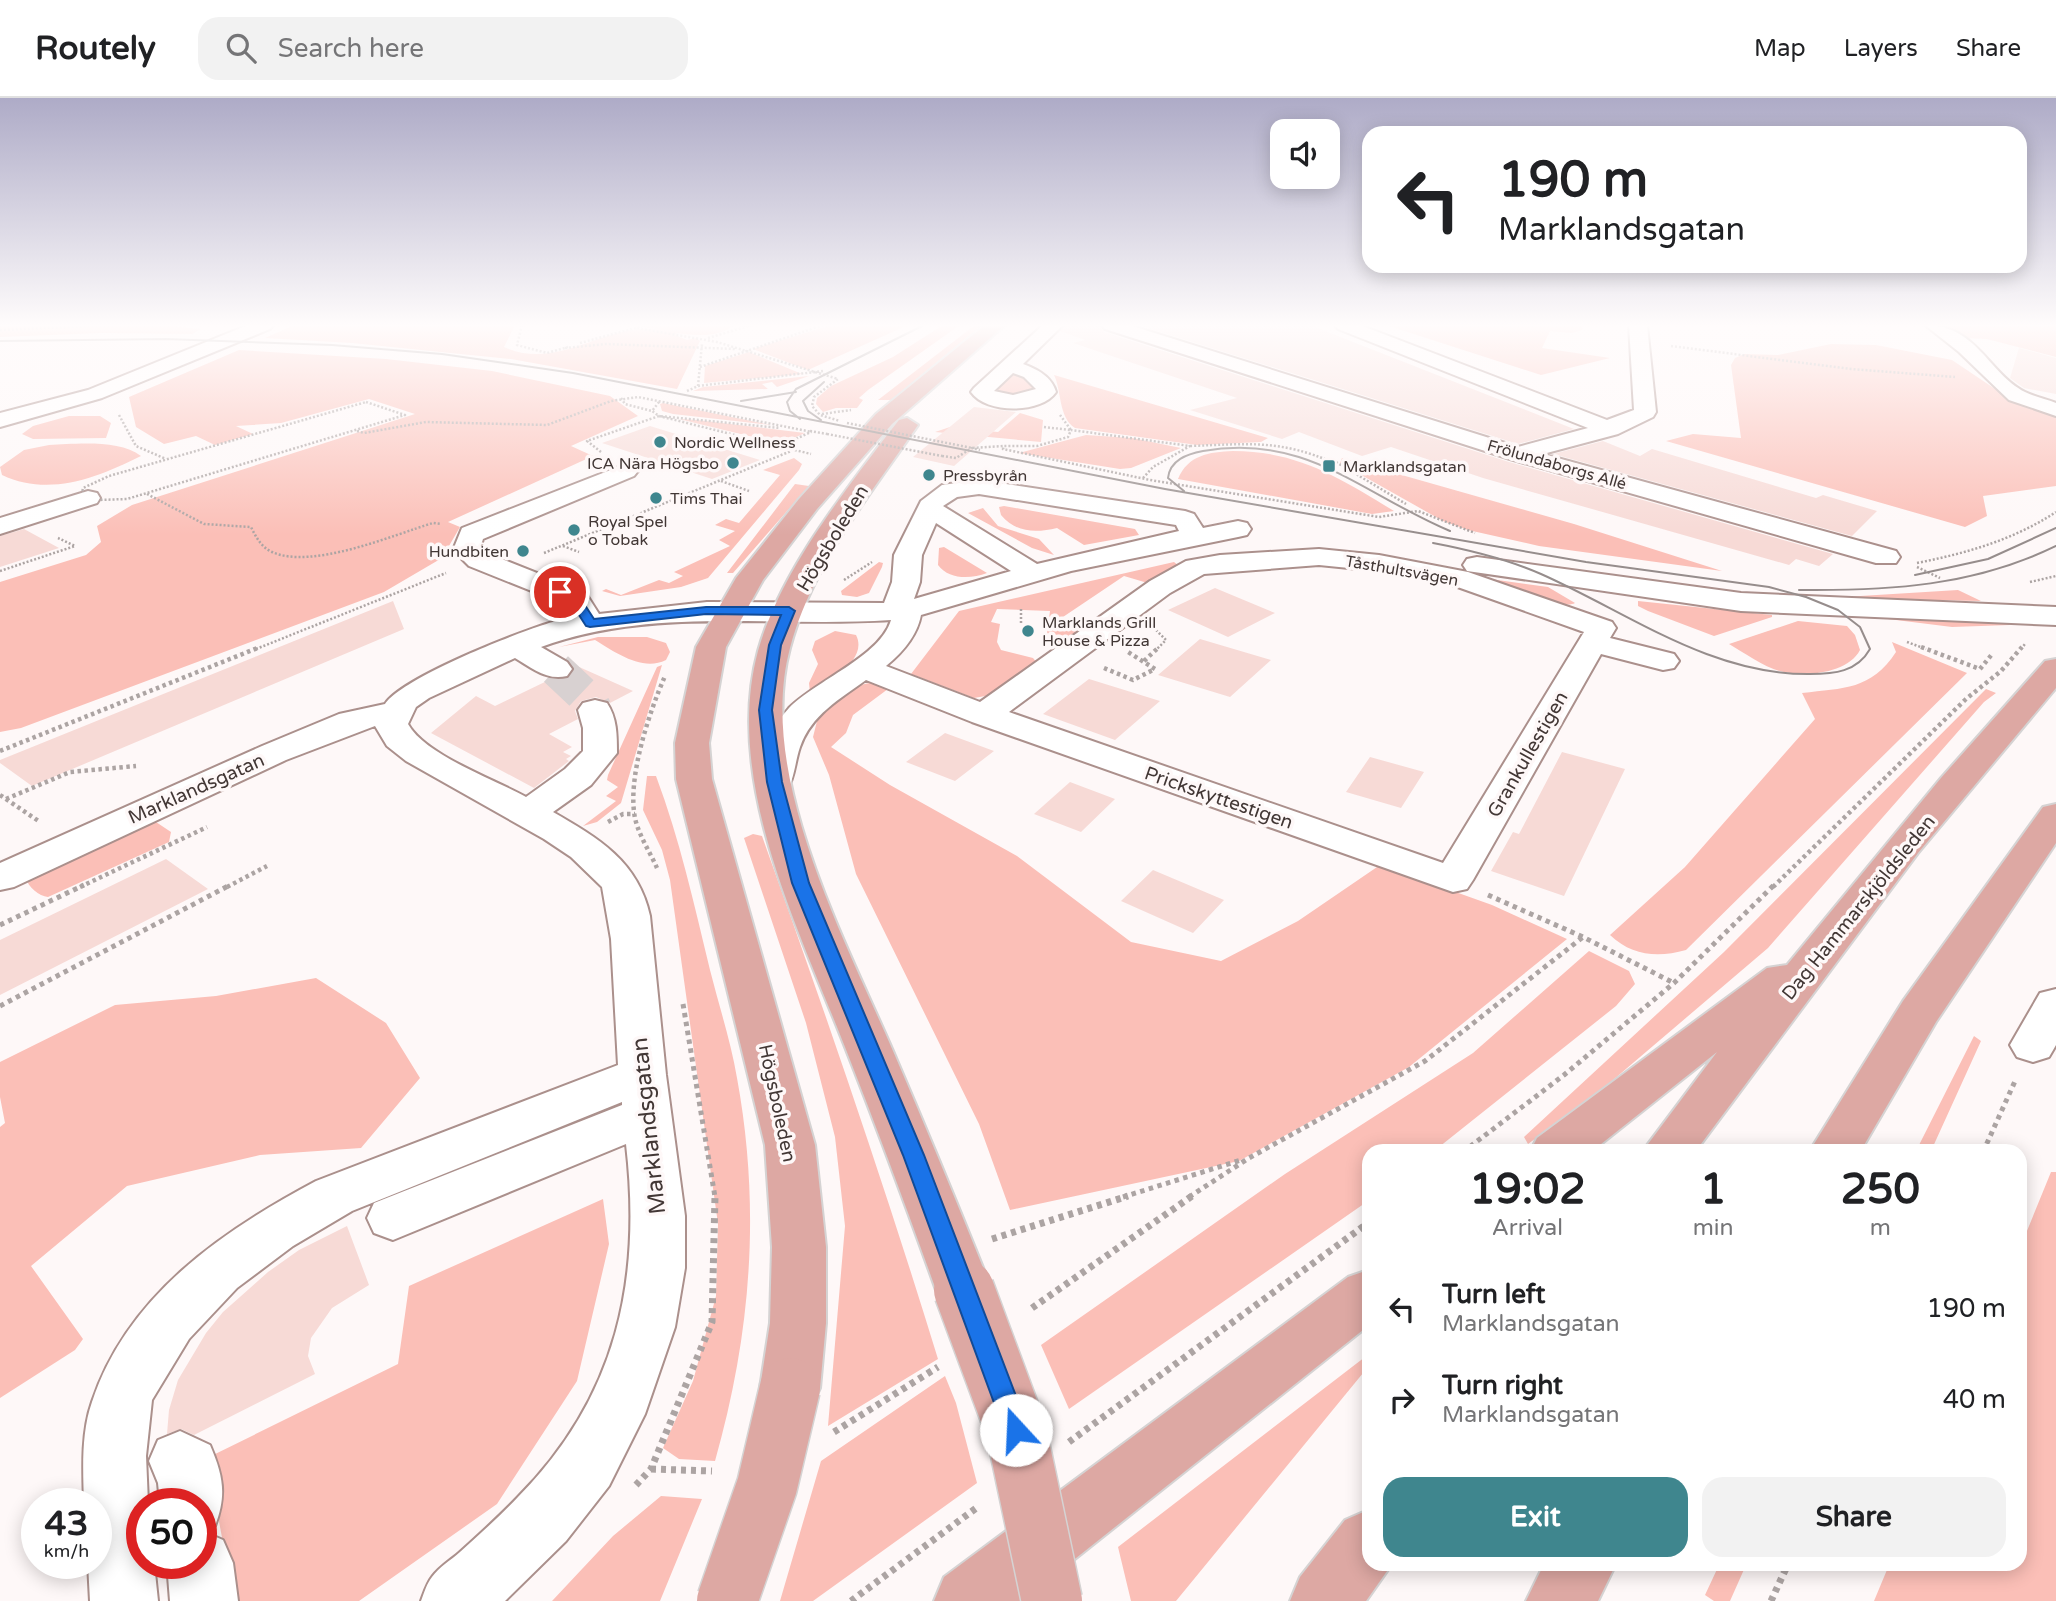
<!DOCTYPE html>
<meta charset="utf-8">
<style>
body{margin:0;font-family:"Varela Round",sans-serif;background:#f2f2f2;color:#202124;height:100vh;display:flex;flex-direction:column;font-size:26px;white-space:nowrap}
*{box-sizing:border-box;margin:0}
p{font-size:23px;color:#757577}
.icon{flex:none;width:38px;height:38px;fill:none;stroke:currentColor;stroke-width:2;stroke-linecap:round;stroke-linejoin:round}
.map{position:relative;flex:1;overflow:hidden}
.panel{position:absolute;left:1362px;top:1046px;width:665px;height:427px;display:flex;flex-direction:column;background:#fff;border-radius:21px;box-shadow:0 4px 18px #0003}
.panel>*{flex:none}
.hud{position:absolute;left:1362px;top:28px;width:665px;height:147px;border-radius:21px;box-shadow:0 4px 18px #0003;background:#fff;color:#202124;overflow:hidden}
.buttons{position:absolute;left:1270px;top:21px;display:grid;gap:14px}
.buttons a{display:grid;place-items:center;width:70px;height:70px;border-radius:14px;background:#fff;box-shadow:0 4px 18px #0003;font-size:35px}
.speed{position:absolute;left:21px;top:1390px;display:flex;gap:14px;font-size:35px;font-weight:700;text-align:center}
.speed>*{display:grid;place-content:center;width:91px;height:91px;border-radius:50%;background:#fff;box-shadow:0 4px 18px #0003;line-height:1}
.speed small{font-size:18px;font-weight:400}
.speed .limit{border:10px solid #d22;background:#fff;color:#111}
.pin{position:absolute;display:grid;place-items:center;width:60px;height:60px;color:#fff;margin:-30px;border:4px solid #fff;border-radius:50%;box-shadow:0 2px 7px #0007}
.me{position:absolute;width:77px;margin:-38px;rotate:340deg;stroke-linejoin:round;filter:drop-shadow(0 0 5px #0008)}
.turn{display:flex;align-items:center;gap:24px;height:147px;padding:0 21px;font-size:32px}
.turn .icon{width:91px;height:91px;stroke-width:2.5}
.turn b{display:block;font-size:49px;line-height:60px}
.eta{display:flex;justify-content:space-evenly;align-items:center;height:119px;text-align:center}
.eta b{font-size:42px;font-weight:800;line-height:49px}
.action{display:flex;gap:14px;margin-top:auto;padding:14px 21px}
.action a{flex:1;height:80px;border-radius:21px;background:#3f868e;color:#fff;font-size:28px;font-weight:800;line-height:80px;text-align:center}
.action a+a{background:#f2f2f2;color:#202124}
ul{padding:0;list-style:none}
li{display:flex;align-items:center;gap:21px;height:91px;padding:0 21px}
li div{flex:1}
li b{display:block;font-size:26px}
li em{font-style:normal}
header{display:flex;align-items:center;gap:42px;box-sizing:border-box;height:98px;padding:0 35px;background:#fff;border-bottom:2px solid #e0e0e0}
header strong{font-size:33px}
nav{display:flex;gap:38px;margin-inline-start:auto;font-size:24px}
.search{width:490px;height:63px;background:#f2f2f2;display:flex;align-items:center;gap:18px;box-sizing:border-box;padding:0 24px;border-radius:21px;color:#757577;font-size:26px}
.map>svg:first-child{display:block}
.green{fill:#fbbfb7}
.building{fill:#f7dad6}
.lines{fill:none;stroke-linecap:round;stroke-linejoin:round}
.minor-tunnel{stroke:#d8d1d1;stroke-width:35;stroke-dasharray:35 18;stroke-linecap:butt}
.minor-casing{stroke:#ab908c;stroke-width:4}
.major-casing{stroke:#d5d3d3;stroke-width:4}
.path-far3{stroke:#aca4a3;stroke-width:2.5;stroke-dasharray:2 2;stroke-linecap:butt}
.path-far2{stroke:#aca4a3;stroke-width:4.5;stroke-dasharray:3.5 3.5;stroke-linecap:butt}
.path-far1{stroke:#aca4a3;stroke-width:5;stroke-dasharray:4.5 4.5;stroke-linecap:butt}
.path{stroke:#aca4a3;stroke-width:7;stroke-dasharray:5 5;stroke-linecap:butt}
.minor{fill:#fff;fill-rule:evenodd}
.major{fill:#dda8a3;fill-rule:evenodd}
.tram{stroke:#968d8c;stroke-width:2}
.major-bridge-casing{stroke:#d5d3d3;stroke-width:63;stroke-linecap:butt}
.path-bridge{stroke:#aca4a3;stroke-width:2.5;stroke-dasharray:2 2;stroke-linecap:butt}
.major-bridge{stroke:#dda8a3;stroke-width:60}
.route{fill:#1a73e8;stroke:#114b97;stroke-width:2}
.poi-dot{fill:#3f868e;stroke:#fef8f8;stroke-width:2.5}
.labels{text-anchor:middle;stroke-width:7;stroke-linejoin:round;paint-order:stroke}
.far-poi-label{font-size:16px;fill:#423735;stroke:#fef8f8;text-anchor:start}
.far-street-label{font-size:16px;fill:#423735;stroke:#fef8f8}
.street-label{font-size:19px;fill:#423735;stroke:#fef8f8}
.near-street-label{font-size:23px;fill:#423735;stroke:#fef8f8}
</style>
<header>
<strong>Routely</strong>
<div class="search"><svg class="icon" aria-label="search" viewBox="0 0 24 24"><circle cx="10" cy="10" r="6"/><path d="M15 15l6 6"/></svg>Search here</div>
<nav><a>Map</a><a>Layers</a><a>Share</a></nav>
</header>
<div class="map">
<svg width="2056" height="1503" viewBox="0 0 2056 1503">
<rect width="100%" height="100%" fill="#fef8f8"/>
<!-- green -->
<path class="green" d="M0 227H162L201 231 192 236 101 235 0 239Z
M294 227H515L504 249C553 271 593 235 640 231 652 230 666 233 678 235L675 237 687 242 696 240 700 243 677 291 511 261 352 245 265 240Z
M651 227H735C710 246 672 233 643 229Z
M831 227H908L808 272 753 251Z
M943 227H960L868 292 859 300 863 302 857 310H836L823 314 816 306 817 300 831 288 893 259Z
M975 227H982L891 302H878Z
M1386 227H1583L1582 232 1572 235 1550 233 1542 250 1610 260 1541 277Z
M1937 227H2056V259L1987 241 1964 240Z
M1831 246 1876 247 1952 262 2013 303 2056 316V388L1983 398 1987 418 1965 429 1666 343 1693 336 1741 340 1731 267 1735 260 1744 256 1778 257Z
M239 252 386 261 492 273 610 298 638 318 571 348 593 358 448 424 460 429 442 460 384 494 21 630 0 634V484L86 457 101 444 97 428 132 407 415 316 369 301 281 325 236 328 253 336 215 347 196 338 164 346 136 329 129 299Z
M749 254 802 276 704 285 705 268Z
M1017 272 1041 291 1017 298 995 292 994 288Z
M1054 277 1268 340 1261 344 1197 347 1075 330C1058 319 1062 293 1054 277Z
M809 278 777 289 772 284 762 286 768 291 693 293 703 289Z
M663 305 771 327 673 316 662 313 660 306Z
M1020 315 1043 322 1041 344 935 334 950 329 998 334Z
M69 318H100L111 325 106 340 33 341 22 336 33 328Z
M679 321 697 322 805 335 781 346Z
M1086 337 1132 340 1181 350 1131 370 1120 371 1019 355Z
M49 347C75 346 119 341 141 358 97 380 49 399 2 377L0 369 24 352Z
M1233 353C1298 353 1340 380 1394 413L1372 416 1178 381C1188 357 1209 354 1233 353Z
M794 360 802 366 799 372 708 480 681 489 620 498 602 493 606 491 621 497 659 482 669 485 683 478 674 474 730 448 719 442 735 433 715 427 726 421 739 425 780 377 763 372Z
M1342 360 1574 426 1722 473 1539 448 1468 432 1443 423 1340 365Z
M795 386 809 388 733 475H727Z
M1004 408 1135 431 1139 437 1084 447 1057 430C1036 435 1016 435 1001 417L999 409Z
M983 410 998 428 1039 441 1054 457 1032 450 968 415Z
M944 449 987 475C971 481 949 482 938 467L939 450Z
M879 464 883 465 882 469 869 495 857 499 842 497 841 493Z
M1174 464 1179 468 1151 486 1124 478 1060 521 1086 531 1066 545 1046 543 1050 513 997 511 991 524 1000 526 997 544 1001 552 1033 560 1038 566 991 597 974 600 911 576 959 513Z
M1483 480 1548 489 1575 505C1561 513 1500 486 1483 480Z
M1958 492 1981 503 1828 500Z
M1638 503 1772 517V519L1714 538 1648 513 1638 508Z
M1864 518 2008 525 2010 527 1952 529Z
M1798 523 1847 528 1855 537 1860 552C1848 575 1807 579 1784 574 1766 571 1745 555 1729 546Z
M835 533 856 537C869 562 827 585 810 595L809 585 818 566 812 552 815 543Z
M598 539H647L666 545 670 554 666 562C642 574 615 554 595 542L559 549Z
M1892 544 1967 575 1686 852C1658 860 1632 858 1610 837L1685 769 1815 621 1802 595C1844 590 1871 592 1896 554Z
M662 567 621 705 597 724 583 728 616 703 606 698 618 689 607 682 608 677 657 569Z
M878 583 892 588 853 617 846 635 831 649 890 687 1017 758 1131 844 1221 863 1298 823 1380 767 1492 807 1567 841 1409 969 1239 1063 1010 1112 979 1026 856 776 829 677 813 639 817 623 827 610 856 588Z
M1986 591 1996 595 1984 604 1768 850 1606 988 1528 1046 1524 1039 1724 854Z
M647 678H656C680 742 694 806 710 872 719 908 731 944 737 980 761 1111 751 1236 715 1363L679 1361 663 1350 693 1283 716 1198 718 1126 670 782 662 752 643 712Z
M150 720 171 734 169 744 48 799C39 798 28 789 26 780Z
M753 736 762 738C824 911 884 1085 938 1261L828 1328 845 1128 835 1039 806 925 744 740Z
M1589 853 1629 873 1635 886 1616 908 1434 1053 1368 1054V1103L1069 1311 1041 1247 1285 1076 1473 955Z
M316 880 386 925 420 980 361 1050 260 1057 127 1088 31 1168 83 1241 75 1252 0 1300V1029L5 1025 0 999V964L115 907 216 898Z
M1974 938 1981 943 1931 1053H1916Z
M2051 1074H2056V1503H1874L1889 1467 2020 1466V1150Z
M603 1101 609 1146 577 1283 497 1406 359 1503H234L207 1360 398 1266 409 1188Z
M1365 1259 1368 1262V1269L1176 1503H1131L1118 1449Z
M945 1278 956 1305 977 1385 813 1503H780L821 1363Z
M661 1398 702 1401 660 1503H552L613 1438Z
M1719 1467H1746L1730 1503H1714L1705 1497Z"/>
<!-- building -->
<path class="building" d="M1066 227H1099L1104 234 1509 364 1833 456 1819 468 1796 461 1789 467 1483 380 1391 349 1362 358 1299 334 1282 341 1190 312 1237 300 1073 245 1085 242 1060 233Z
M1138 227H1310L1574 331 1518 346Z
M2019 250 2056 260V296L2024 290 2010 280Z
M974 309 1016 314 954 368 913 359Z
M650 328 760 362 712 381 602 345Z
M1603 343 1640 358 1652 351 1816 400 1823 397 1877 413 1852 438 1553 356Z
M24 431 59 450 0 469V438Z
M1215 490 1275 515 1228 539 1168 512Z
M393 503 404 531 32 688 0 665V662Z
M1200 541 1271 562 1230 599 1158 577Z
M577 568 633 593 610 605 596 599 581 603 575 613 578 621 549 636 572 649 563 654 571 658 566 661 569 663 534 690 431 635 476 598 495 608 551 581H567Z
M1089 581 1160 603 1115 642 1043 616Z
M945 635 994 653 955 683 906 664Z
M1562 654 1625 671 1564 798 1491 773 1513 734 1519 736Z
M1370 659 1424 674 1401 710 1346 694Z
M1070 684 1115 701 1081 734 1034 716Z
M166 761 208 791 0 897V842Z
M1153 772 1224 802 1193 835 1121 803Z
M347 1128 369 1187 332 1210 311 1240 308 1258 315 1276 194 1337 181 1331 167 1336 169 1312 178 1282 206 1235 223 1214 268 1174 299 1152Z"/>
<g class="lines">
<!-- minor-tunnel -->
<path class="minor-tunnel" d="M556 571 590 603 595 612"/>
<defs>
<path id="minor" d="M248 227H273L270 231 102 300 0 329V315L88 292Z
M1043 227H1063L1023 266C1037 271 1052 279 1056 294 1041 316 986 316 971 294L974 290ZM1013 275 1024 279 1036 291 1013 297 994 293Z
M1102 227H1129L1518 349 1588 330 1338 231 1335 227H1360L1607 322 1634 312 1629 227H1647L1656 314 1653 319 1618 336 1543 356 1896 453 1900 459 1896 465H1876L1510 361 1105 231Z
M1925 227C1977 227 1988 275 2025 294 2035 299 2046 301 2056 305V318L2009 302 1959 254Z
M626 366 634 368 638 373 634 378 483 441 480 450 489 456 585 494 599 516 707 504 884 505 892 484 894 457 921 403 942 387 979 382 1185 413 1194 416 1203 430 1238 423 1247 425 1251 431 1247 437 1238 439 1071 473 921 517C917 538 902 555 886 568L980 604 1150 483 1186 463 1220 457 1319 451 1379 457 1468 474 1612 524 1616 530 1610 540 1674 556 1679 563 1674 570 1663 572 1601 556 1473 782 1467 791 1453 794 972 624 866 582C840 601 811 617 800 649 795 663 795 679 787 692L774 695 761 692 756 684C761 657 770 631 789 610 815 583 881 558 891 522 774 530 653 508 541 549L567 564 572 571 567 578C547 583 532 570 515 560L429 600 416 609 408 626C425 657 494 681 526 699L565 671 583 653V630L578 612 583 605 595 602 607 605C617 620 617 637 617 655L591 687 553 714C598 740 638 763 650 818L666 977 685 1118V1170L675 1229 645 1316 609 1388 566 1443 505 1503H421C424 1495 427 1485 432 1479 439 1469 451 1462 460 1454 480 1436 500 1418 518 1399 617 1299 642 1182 626 1046L393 1142 374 1135 367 1120 374 1105 622 1007V1004L352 1113 293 1148 237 1190 189 1241 152 1302 146 1358 148 1405H142V1465H154L158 1503H90L88 1465H96V1405H84C83 1372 81 1335 92 1304 127 1198 222 1133 316 1083L618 967 611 841 602 789 571 759 544 741 406 663 387 648 375 628 286 662 14 789 0 792V765L262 648 339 616 385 606C402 579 537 525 572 519L564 506 469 468 453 452 462 430ZM979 396 1176 427 1179 433 1037 466 943 408 957 399ZM936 425 1011 473 914 501 920 484 922 457ZM1319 467 1379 473 1452 487 1584 534 1443 765 1009 614 1170 495 1204 476Z
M88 393 97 395 100 400 97 405 0 436V420Z
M1477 459 1741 495 2056 509V527L1741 513 1467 473 1463 467 1467 461Z
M2056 891V947L2049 959 2033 964 2017 959 2010 947 2040 895Z
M180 1333 210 1347C223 1377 227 1397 215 1428L202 1433 223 1442 233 1465 238 1503H170L167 1465H201V1405H160L158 1385 149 1363 158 1342Z"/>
<path id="major" d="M985 227H1005L892 326 817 411 763 482 726 549 709 645 712 681 815 1047 826 1149V1225L820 1290 811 1310 790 1318 769 1310 760 1290 770 1225 772 1149 765 1047 676 681 675 645 696 549 736 480 799 401 876 316Z
M907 320 918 327C870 397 812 467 790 550 756 676 844 840 893 953 927 1032 960 1112 992 1192L984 1209 964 1216 944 1209 936 1192C907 1111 877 1030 845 949 799 831 723 683 758 553 779 477 841 398 888 336L899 322Z
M2056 561V590L1918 755 1695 1054H1642L1717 954 1591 1054H1530L1537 1040 1767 870 1787 867 1941 680 2045 563Z
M2056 706V745L1936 924 1860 1054H1809L1903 903 2043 709Z
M1368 1172V1228L1022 1503H934L944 1479 1348 1179Z
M1368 1412V1466H1392L1366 1503H1290L1300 1479 1345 1422Z
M1544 1466H1616L1598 1503H1526Z"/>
</defs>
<!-- minor casing -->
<use href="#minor" class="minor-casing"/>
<!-- major casing -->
<use href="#major" class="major-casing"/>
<!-- path-far3 -->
<path class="path-far3" d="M522 227 517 247 547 255 568 249
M637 230 717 244 838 281 814 299 812 308 820 317 840 323
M0 232 113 227
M708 240 752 227
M580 245 646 227
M1671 248 1851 271 1955 279
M565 250 606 246 735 251
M700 269 823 227
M698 288 823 273
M687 293 698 288 702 246
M621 300 625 306 652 313
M366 304 405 317 127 401 98 402 82 395 83 390 109 378Z
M659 304 652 313 659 318 811 356
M822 316 851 312
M119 317 136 348 166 361
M1060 317 1071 332
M1044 329 1070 332
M357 333 364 335 426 324 547 327 611 303 638 299 812 334
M810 333 827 336
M957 347 972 350 1004 348
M1190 348C1247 346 1280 341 1334 365
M778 349 811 334
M601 354 587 343 659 318 780 330
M942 358 956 360 972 350 980 352
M1336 364 1406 406
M1143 380 1153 369 1190 348 1071 332 1068 339 1037 348H1004L1003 351 1150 382 1379 419 1418 413 1475 435
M721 383 749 393
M147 396 204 426 251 429C256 439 261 449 272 454 312 472 393 437 433 425L441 426
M629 421 646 428
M563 448 579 454
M544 455 791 353
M1917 465C1967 455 2013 442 2056 414
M1917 469 1940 480
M0 473 75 448 58 440
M844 482 872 464
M2030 484 2056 478
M1021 511V525
M1156 532 1166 542 1157 551
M1907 544 1926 551
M256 551 446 475
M2021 551 2025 546"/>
<!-- path-far2 -->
<path class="path-far2" d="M1921 549 1980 571 1993 555
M1144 563 1159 549
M1104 570 1133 582 1155 571 1128 554
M0 653 260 549
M0 697 40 724
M6 701 70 674 136 668
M608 724 623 716H635
M657 770C650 754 639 738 635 720 627 680 649 615 665 578
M80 789 207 729
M227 789 267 768
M1773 789 1966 601 2001 573 2022 549"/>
<!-- path-far1 -->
<path class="path-far1" d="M1488 797 1583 839 1674 885
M0 827 84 787
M683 906 715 1099
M0 908 230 787
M1463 1054 1564 977 1674 885 1774 787
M1983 1054 2016 981
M1123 1099 1241 1062
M1189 1099 1249 1060 1425 963 1583 839"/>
<!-- path -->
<path class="path" d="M992 1141 1128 1098
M1032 1210 1192 1098
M834 1334 938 1269
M1069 1344 1368 1125
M651 1371 712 1373
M636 1387 651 1371 712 1224 715 1098
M851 1503 979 1408
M1771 1503 1788 1466"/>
<!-- minor -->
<use href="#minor" class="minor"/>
<!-- major -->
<use href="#major" class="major"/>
<!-- tram -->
<path class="tram" d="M0 243 166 241 332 247 442 256 573 275 1165 391 1586 464 1769 489 1806 499 1838 512 1860 529 1870 551C1857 574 1834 576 1810 576 1710 577 1629 515 1541 476 1507 461 1470 452 1433 445
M741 303 796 294
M800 321 790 313 787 304 796 291 924 227
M821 322 808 313 803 303 824 284
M1184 393 1168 380C1170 362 1187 356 1203 353 1307 335 1360 395 1450 433
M1915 477 1988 461 2056 430
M1799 492C1889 493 1974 488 2056 448"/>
<defs>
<path id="major-bridge" d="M964 1192 1016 1332 1052 1503
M727 1503 767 1388 790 1290"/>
</defs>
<!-- major-bridge casing -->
<use href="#major-bridge" class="major-bridge-casing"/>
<!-- path-bridge -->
<path class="path-bridge" d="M847 325 957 347
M827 336 942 358"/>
<!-- major-bridge -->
<use href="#major-bridge" class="major-bridge"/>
</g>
<!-- sky -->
<linearGradient id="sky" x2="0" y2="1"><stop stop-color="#aeabc7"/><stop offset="0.52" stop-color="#fffcfc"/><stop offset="1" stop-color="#fffcfc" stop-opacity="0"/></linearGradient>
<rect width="2056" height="437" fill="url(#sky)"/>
<!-- route -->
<path class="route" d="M560 491 579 498 594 521 706 509H789L795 513 781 547 772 612 782 684 809 785 924 1057 1029 1332 1025 1340 1016 1344 1007 1340 1004 1332 903 1057 792 785 767 684 759 612 769 547 781 517 706 516 590 529 586 528 570 503 554 494Z"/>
<!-- markers -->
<g class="poi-dot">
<circle cx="660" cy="344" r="7"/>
<circle cx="733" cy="365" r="7"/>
<rect x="1322" y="361" width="14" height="14" rx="3.5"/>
<circle cx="929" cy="377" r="7"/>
<circle cx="656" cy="400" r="7"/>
<circle cx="574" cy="432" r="7"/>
<circle cx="523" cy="453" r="7"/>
<circle cx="1028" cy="533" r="7"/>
</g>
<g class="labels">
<!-- far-poi labels -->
<g class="far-poi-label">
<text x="674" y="350">Nordic Wellness</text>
<text x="719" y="371" text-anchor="end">ICA Nära Högsbo</text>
<text x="1343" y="374">Marklandsgatan</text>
<text x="943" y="383">Pressbyrån</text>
<text x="670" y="406">Tims Thai</text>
<text x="588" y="429">Royal Spel<tspan x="588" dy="18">o Tobak</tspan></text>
<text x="509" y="459" text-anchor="end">Hundbiten</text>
<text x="1042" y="530">Marklands Grill<tspan x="1042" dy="18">House &amp; Pizza</tspan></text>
</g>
<!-- far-street labels -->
<g class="far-street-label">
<text transform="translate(1557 366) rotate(16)" y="6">Frölundaborgs Allé</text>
<text transform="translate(1402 472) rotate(10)" y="6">Tåsthultsvägen</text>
</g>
<!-- street labels -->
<g class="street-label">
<text transform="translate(832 440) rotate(-59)" y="7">Högsboleden</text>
<text transform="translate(1527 656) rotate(-60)" y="7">Grankullestigen</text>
<text transform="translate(196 690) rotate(-24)" y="7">Marklandsgatan</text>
<text transform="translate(1219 699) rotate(19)" y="7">Prickskyttestigen</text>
<text transform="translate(1858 809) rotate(-51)" y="7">Dag Hammarskjöldsleden</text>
<text transform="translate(778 1005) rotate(78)" y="7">Högsboleden</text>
</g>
<!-- near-street labels -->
<g class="near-street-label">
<text transform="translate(648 1028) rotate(-96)" y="8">Marklandsgatan</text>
</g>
</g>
</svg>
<div class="buttons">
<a><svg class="icon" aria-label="sound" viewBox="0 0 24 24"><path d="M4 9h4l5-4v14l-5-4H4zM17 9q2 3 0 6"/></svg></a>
</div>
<div class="speed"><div>43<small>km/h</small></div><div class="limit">50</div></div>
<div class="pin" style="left:560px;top:494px;background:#d93025"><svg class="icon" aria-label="arrive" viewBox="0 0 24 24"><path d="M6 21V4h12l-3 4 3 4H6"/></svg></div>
<svg class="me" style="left:1016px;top:1332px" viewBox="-20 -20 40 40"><circle r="19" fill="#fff"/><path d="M0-13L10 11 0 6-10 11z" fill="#1a73e8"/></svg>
<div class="hud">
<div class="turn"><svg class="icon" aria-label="left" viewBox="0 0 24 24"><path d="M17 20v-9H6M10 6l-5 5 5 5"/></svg><div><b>190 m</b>Marklandsgatan</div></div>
</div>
<section class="panel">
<div class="eta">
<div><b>19:02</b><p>Arrival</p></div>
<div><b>1</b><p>min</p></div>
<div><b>250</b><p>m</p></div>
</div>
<ul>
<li><svg class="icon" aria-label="left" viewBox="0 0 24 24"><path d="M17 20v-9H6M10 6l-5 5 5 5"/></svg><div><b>Turn left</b><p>Marklandsgatan</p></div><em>190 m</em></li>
<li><svg class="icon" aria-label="right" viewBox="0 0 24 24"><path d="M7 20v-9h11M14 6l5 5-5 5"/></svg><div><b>Turn right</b><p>Marklandsgatan</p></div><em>40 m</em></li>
</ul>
<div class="action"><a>Exit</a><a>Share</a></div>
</section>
</div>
